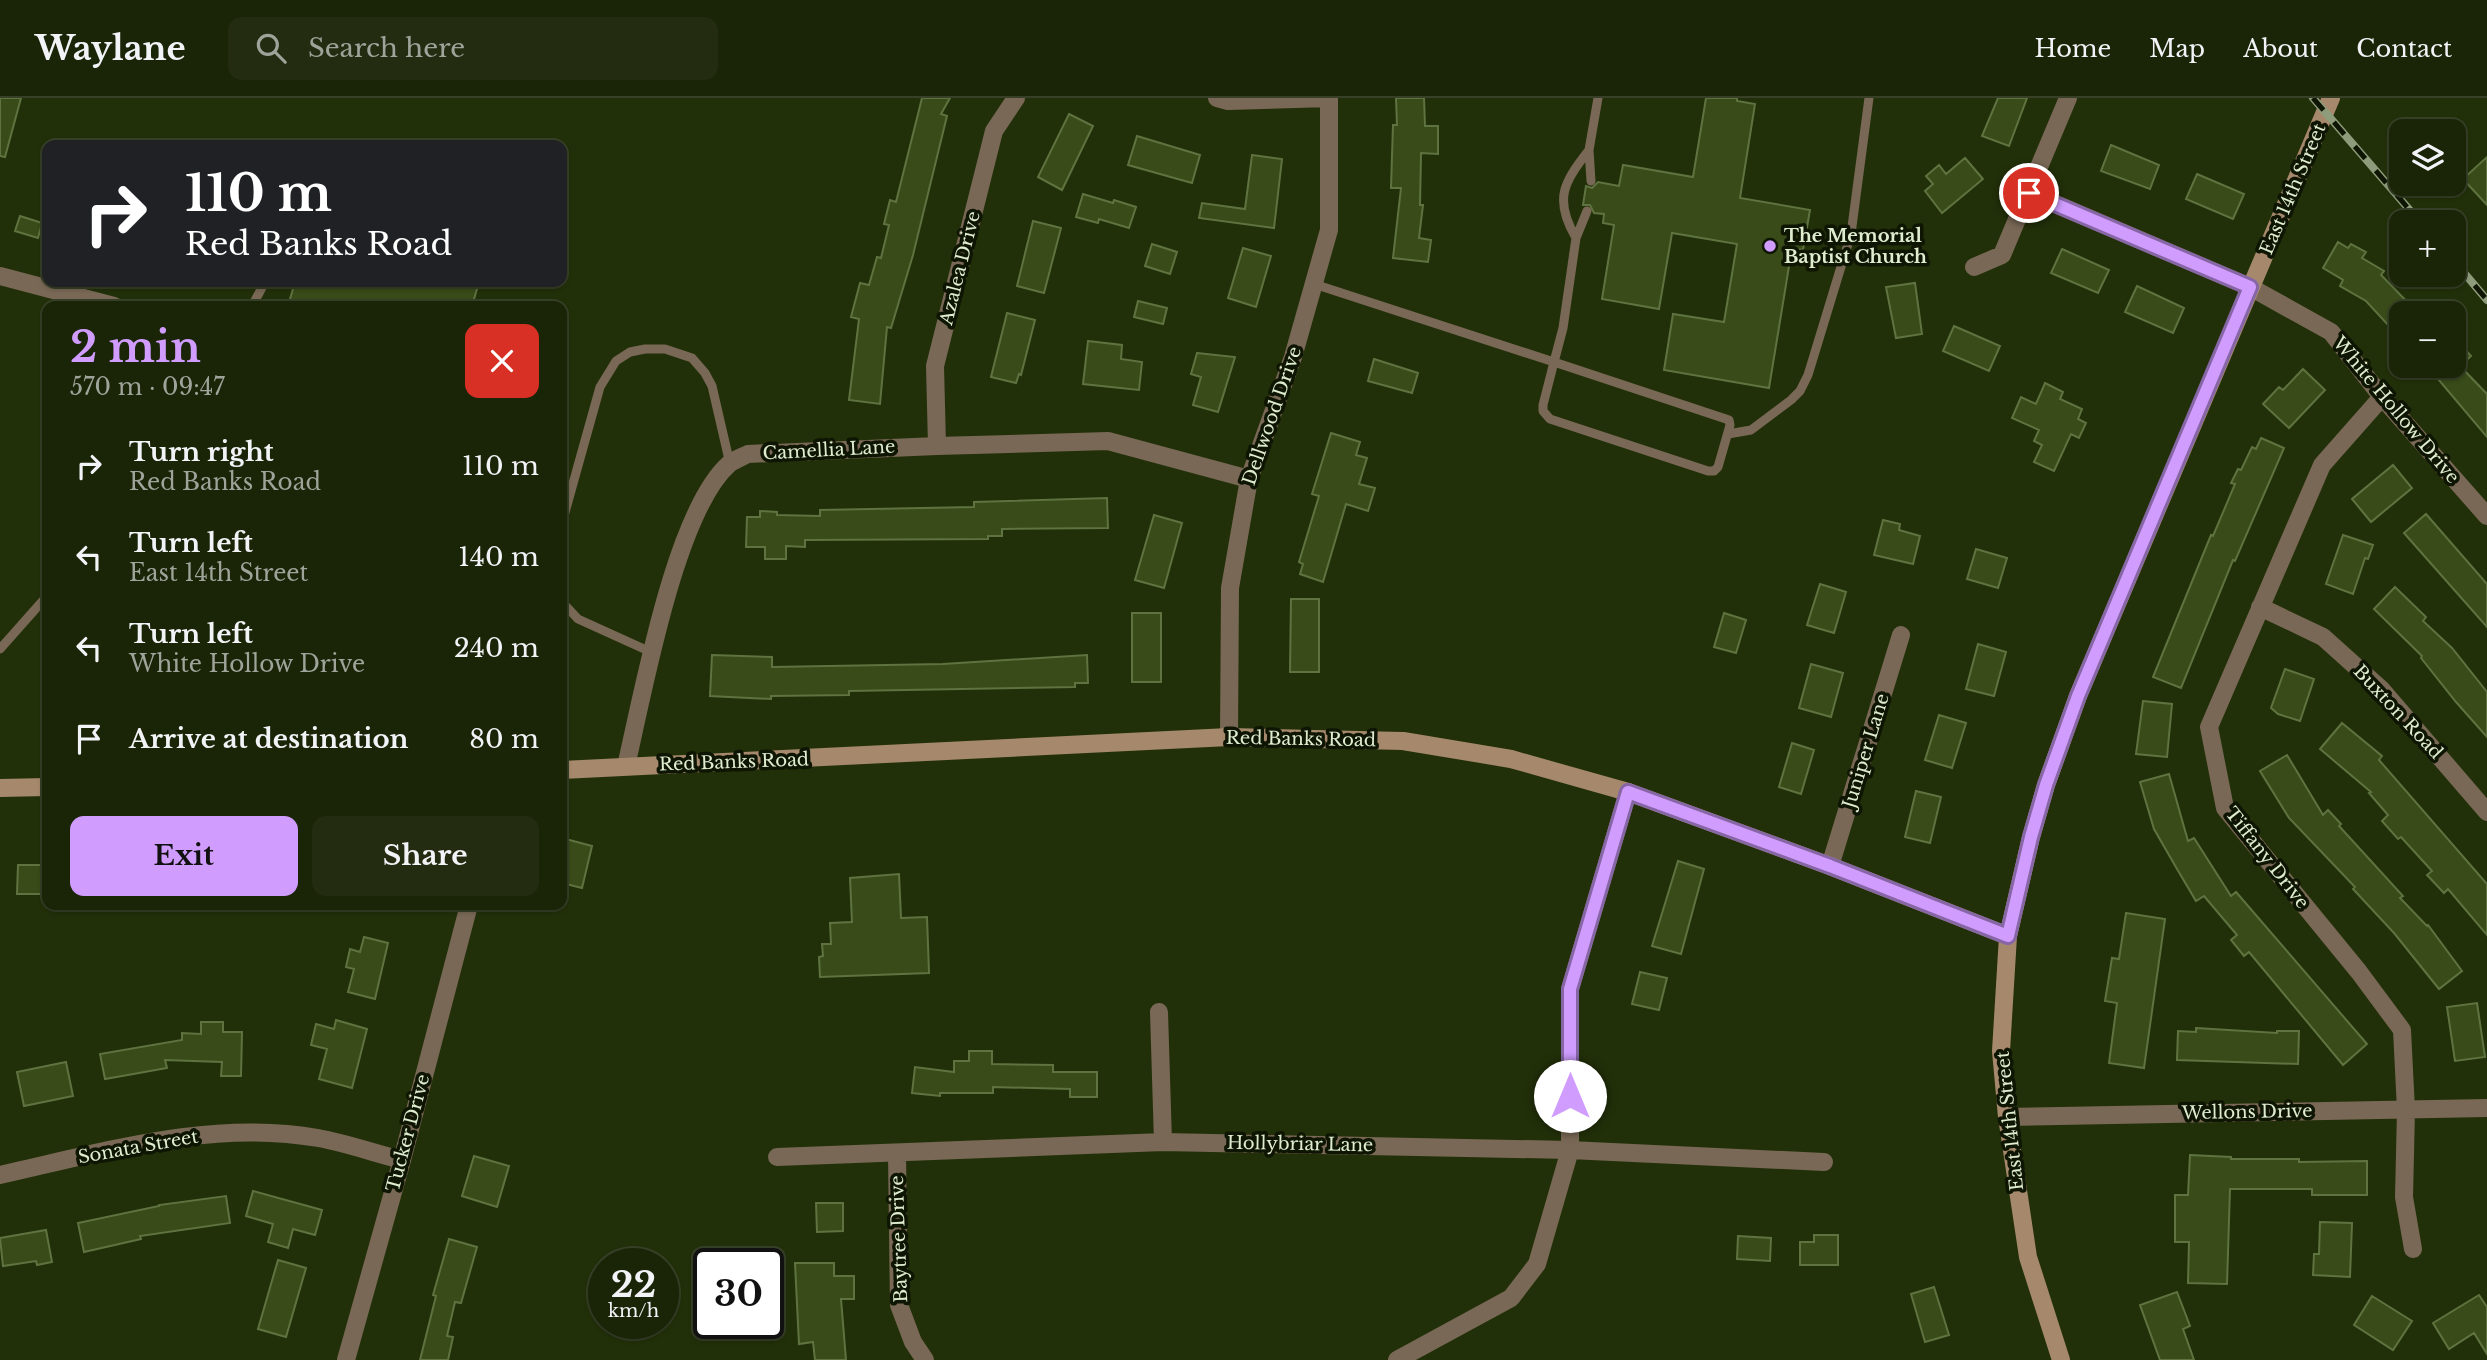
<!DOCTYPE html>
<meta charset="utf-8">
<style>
body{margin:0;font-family:"Libre Baskerville",serif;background:#232c11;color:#f1f3f6;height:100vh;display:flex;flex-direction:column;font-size:26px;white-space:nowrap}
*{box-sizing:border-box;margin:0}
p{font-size:23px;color:#9fa49b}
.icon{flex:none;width:38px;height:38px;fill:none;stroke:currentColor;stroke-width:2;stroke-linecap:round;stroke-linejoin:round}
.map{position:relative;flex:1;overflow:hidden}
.panel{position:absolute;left:42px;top:203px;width:525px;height:609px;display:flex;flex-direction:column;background:#1a2407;border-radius:14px;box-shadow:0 2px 5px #0004,0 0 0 2px #384128}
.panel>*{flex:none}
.top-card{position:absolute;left:42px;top:42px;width:525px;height:147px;border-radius:14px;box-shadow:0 2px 5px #0004,0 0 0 2px #384128;background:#202124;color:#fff;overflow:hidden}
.fabs{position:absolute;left:2389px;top:21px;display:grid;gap:14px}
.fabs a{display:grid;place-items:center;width:77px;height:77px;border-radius:14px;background:#1a2407;box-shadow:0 2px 5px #0004,0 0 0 2px #384128;font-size:35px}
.speed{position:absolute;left:588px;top:1150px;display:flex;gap:14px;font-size:35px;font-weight:700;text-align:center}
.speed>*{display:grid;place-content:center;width:91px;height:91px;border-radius:50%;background:#1a2407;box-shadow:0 2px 5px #0004,0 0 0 2px #384128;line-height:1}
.speed small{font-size:18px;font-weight:400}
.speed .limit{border:4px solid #111;border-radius:10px;background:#fff;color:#111}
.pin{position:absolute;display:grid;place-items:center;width:60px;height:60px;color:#fff;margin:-30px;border:4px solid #fff;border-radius:50%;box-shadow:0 2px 7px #0007}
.me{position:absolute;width:77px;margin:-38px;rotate:0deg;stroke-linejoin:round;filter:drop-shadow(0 0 5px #0008)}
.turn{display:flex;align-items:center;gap:24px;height:147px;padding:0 28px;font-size:32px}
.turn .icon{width:91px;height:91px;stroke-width:2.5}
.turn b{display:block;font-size:49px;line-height:60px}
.round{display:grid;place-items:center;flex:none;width:74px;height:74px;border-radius:14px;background:#232c11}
.overview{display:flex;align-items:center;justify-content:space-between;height:119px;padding:0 28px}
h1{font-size:42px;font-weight:800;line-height:52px;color:#d09dff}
.cta{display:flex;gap:14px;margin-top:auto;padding:14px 28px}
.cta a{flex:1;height:80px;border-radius:14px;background:#d09dff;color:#111;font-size:28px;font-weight:800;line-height:80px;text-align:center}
.cta a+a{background:#232c11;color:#f1f3f6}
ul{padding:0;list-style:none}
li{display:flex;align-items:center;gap:21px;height:91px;padding:0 28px}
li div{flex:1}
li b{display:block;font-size:26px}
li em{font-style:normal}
header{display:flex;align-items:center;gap:42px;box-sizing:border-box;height:98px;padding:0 35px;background:#1a2407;border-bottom:2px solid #384128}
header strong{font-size:33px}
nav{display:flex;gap:38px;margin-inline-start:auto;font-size:24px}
.search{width:490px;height:63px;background:#232c11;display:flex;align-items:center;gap:18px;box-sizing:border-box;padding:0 24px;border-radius:14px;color:#9fa49b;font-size:26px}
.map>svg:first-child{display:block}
.building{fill:#384b18;stroke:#5e7340;stroke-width:2}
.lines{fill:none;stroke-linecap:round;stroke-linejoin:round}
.lane{stroke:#796855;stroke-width:9}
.street{stroke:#796855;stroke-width:18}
.secondary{stroke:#a6896c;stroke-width:18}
.rail-casing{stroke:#8e9c7b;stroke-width:8}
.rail{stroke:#0e1603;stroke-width:5;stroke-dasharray:16;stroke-linecap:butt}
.route-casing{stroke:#8766a6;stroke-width:18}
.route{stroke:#d09dff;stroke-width:12}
.poi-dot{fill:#d09dff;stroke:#0e1603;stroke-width:2.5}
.labels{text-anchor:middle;stroke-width:7;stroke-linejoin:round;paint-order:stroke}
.street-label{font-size:18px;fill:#dfecd0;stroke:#0e1603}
.poi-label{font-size:18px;font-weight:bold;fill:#dfecd0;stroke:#0e1603;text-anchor:start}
</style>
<header>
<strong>Waylane</strong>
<div class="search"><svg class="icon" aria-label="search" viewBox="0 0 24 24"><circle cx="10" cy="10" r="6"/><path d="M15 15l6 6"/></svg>Search here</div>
<nav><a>Home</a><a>Map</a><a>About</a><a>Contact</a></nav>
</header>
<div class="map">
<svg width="2487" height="1262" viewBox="0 0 2487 1262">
<rect width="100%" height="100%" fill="#223009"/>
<!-- building -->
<path class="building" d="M0 0H21L5 59 0 58Z
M922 0H950L941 16 947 18 913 157 891 230 887 229 880 306 849 302 859 221 851 219 860 185 869 187 877 159 881 160 889 127 884 126 890 102 896 104Z
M1396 0H1424L1425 28H1438V56L1421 55 1420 107H1423L1419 140 1431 142 1428 164 1393 160 1401 90H1391L1393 27H1397Z
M1706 0H1737V3L1755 6 1740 100 1810 112 1803 152 1792 150 1769 290 1664 272 1673 216 1724 224 1737 146 1672 135 1659 211 1602 201 1614 127 1603 125 1604 116 1594 115 1590 107H1583L1586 88 1592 90 1598 84 1619 88 1623 67 1693 79Z
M1998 0H2027L2009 48 1982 38Z
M1069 16 1093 28 1062 92 1038 79Z
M1137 38 1200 57 1192 85 1128 67Z
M2111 47 2159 67 2150 91 2101 73Z
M1252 57 1282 61 1274 130 1199 120 1202 105 1245 111Z
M2487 59V107L2463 81Z
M1965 60 1983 81 1942 115 1925 93 1933 86 1926 78 1939 67 1946 76Z
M2197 76 2244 96 2233 121 2186 101Z
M1083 96 1113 105 1114 102 1136 109 1129 130 1099 121 1098 125 1076 119Z
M20 118 42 125 38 140 15 133Z
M1033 123 1061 130 1044 195 1017 188Z
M2338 144 2348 150 2351 146 2366 154 2362 160 2384 173 2381 177 2418 215H2401V241L2366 203 2340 188 2343 182 2323 170Z
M1152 146 1177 154 1170 176 1145 168Z
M1243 150 1271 158 1256 209 1228 200Z
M2062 151 2109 172 2098 195 2051 175Z
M295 184H479L472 208H288Z
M1915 185 1922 236 1896 240 1886 189Z
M2137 188 2184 210 2173 235 2125 214Z
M1138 203 1167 210 1163 226 1134 219Z
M1007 215 1035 222 1021 277 1019 276 1016 285 991 279Z
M1954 228 2000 248 1989 273 1943 253Z
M2454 239 2471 258 2460 268 2487 296V339L2427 268H2454Z
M1088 243 1122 247 1121 261 1142 264 1139 292 1083 286Z
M1197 255 1235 259 1218 314 1193 307 1201 279 1191 276Z
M1374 261 1418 275 1412 295 1368 283Z
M2303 271 2325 292 2289 330 2263 306 2279 289 2283 292Z
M2045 285 2063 294 2060 301 2082 311 2078 321 2086 325 2079 340 2071 336 2054 373 2034 364 2042 347 2034 343 2039 332 2012 320 2021 299 2036 306Z
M1331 335 1360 344 1356 357 1367 360 1359 386 1375 390 1368 413 1346 406 1323 484 1300 476 1303 466 1299 464 1319 398 1312 396Z
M2261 340 2284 350 2235 463 2233 462 2181 590 2153 579 2211 437 2213 438 2235 386 2231 385 2238 371 2241 372 2252 349 2256 351Z
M2393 367 2412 390 2371 424 2352 401Z
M1107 400 1108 430 1002 431V438H988V441L805 442V449L786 448V461H765V449H746L747 419H760V413L777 414V417L820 418V412L974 409V404Z
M2426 416 2487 486V529L2404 435Z
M1154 417 1182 425 1164 490 1135 482Z
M1883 422 1900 426 1899 432 1920 438 1913 466 1874 457Z
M2343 437 2373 447 2368 461 2365 460 2353 496 2326 486Z
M1976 451 2007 460 1998 490 1967 481Z
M1820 486 1846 494 1834 535 1807 527Z
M2395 489 2426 519 2423 523 2452 550 2487 594V639L2456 604 2421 560 2422 558 2374 511Z
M1291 501H1319V574H1290Z
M1132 515H1161V584H1132Z
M1724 515 1746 522 1736 555 1714 549Z
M1978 546 2006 554 1994 598 1966 591Z
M712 557 772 559V569L943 566 1087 557 1088 585H1075V589L849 593V597L771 598V601L710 598Z
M1811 566 1843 575 1831 619 1799 610Z
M2285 571 2314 581 2300 623 2278 616 2271 610Z
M2143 603 2172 606 2167 659 2136 656Z
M1939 617 1966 625 1952 670 1925 662Z
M2342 625 2382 658 2379 662 2487 786V837L2448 791 2444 795 2427 777 2432 773 2401 739 2398 741 2382 723 2388 717 2369 695 2371 694 2320 651Z
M1792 645 1814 652 1801 696 1779 689Z
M2287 657 2323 717 2328 712 2341 726 2339 728 2403 798 2400 800 2427 828 2428 827 2462 873 2439 891 2394 835 2353 791 2355 789 2289 720 2260 673Z
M2169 676 2188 743 2194 740 2231 798 2236 794 2367 946 2343 967 2249 854 2244 858 2231 842 2237 837 2204 798 2196 803 2177 771 2154 731 2140 684Z
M1916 693 1941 699 1930 745 1905 739Z
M562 740 592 748 582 790 562 785Z
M1678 763 1704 771 1681 856 1652 848Z
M18 767H47V796H17Z
M899 776 901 820 927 819 929 875 820 879 819 859 823 858 822 846H831L830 825 852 824 850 780Z
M2126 815 2165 821 2144 970 2109 965 2117 905 2105 903 2112 860 2119 861Z
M364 839 388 845 375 901 348 894 354 871 346 869 350 851 360 854Z
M1640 874 1667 880 1659 912 1632 906Z
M2477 905 2485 959 2455 963 2447 909Z
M336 922 367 931 352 990 319 981 327 951 311 947 316 926 334 931Z
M201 924H223V934H242L241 978H221L222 964 165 962 167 970 105 981 100 956 182 942V935L201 936Z
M2196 930 2277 935V933H2299L2298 966 2177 962 2178 933 2196 934Z
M969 953H992V966L1053 967V974H1097V999H1070V991L993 989V995H940V998L912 995 915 969 954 974V963H969Z
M66 964 73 998 24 1008 17 974Z
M2190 1057 2231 1059V1061H2299V1064L2367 1063V1097H2312V1091H2230L2227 1186 2188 1185 2189 1144H2175V1097H2188Z
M474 1058 509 1068 497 1109 462 1098Z
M253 1093 322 1112 315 1137 293 1131 288 1150 268 1144 273 1126 246 1118Z
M226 1098 230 1125 140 1138 141 1141 84 1154 78 1125 159 1108V1107Z
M816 1105H843V1133L817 1134Z
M2320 1124 2352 1125 2350 1179 2313 1177 2314 1156H2319Z
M46 1132 52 1164 37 1167 36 1163 3 1168 0 1140Z
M1814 1137H1838V1167H1800V1144H1814Z
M1738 1138 1771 1140 1770 1163 1737 1161Z
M449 1141 477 1149 461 1205 455 1204 447 1238 453 1239 448 1262H420L436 1198 433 1197Z
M278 1162 306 1170 286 1239 258 1231Z
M795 1165H834V1178H854V1201H841L846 1262H815L813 1244 799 1246Z
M1934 1189 1949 1237 1925 1244 1911 1196Z
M2177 1194 2190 1228 2183 1231 2194 1262H2160L2140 1207Z
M2479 1197 2487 1209V1256L2474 1235 2449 1251 2433 1225Z
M2372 1198 2412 1223 2393 1252 2354 1227Z"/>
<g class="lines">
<!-- lane -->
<path class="lane" d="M1591 83 1589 52 1598 0
M1576 140C1553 101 1564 84 1589 52
M1314 186 1554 264 1563 230 1576 140 1587 113
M252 208 265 184
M1554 264 1729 322 1730 327 1718 369 1714 373H1708L1550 321 1543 313V307Z
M1728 336 1751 332 1791 302 1800 293 1808 277 1851 136 1869 0
M562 425 600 289 616 263 630 254 645 251H665L692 260 705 275 712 288 730 366
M562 504 578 521 653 555
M0 551 47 498"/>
<!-- street -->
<path class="street" d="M1217 0 1228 3 1329 0
M2030 95 2250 189 2331 234 2382 299 2487 418
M1974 169 2002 157 2068 0
M0 178 114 208
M2382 299 2322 367 2209 629 2225 710 2359 874 2402 932 2406 1012 2404 1099 2413 1151
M937 348 935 268 994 33 1016 0
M2260 509 2323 539 2382 592 2487 714
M1229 639 1230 490 1249 381 1293 259 1329 132V0
M626 668C643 596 675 414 729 366 734 362 742 359 748 356L937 348 1108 343 1249 381
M1830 768 1901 537
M1159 914 1163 1044
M2007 1019 2487 1010
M897 1056 899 1207 913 1244 925 1262
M777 1059 1163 1044 1570 1052 1824 1064
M0 1077C104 1054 211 1021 318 1040 346 1045 374 1055 402 1062
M346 1262 402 1062 469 807
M1397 1262 1511 1200 1537 1166 1570 1052V891L1628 694"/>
<!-- secondary -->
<path class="secondary" d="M562 672 1229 639 1403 643 1511 661 1628 694 1830 768 2008 838
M0 690 47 689
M2061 1262 2028 1159 2007 1019 2001 953 2008 838 2031 739 2046 687 2078 598 2331 0"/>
<defs>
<path id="rail" d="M2313 0 2420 124
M2454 163 2487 202"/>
</defs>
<!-- rail casing -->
<use href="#rail" class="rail-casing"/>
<!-- rail -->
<use href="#rail" class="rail"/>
</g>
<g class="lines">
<defs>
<path id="route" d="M1570 998V891L1628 694 1830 768 2008 838 2031 739 2046 687 2078 598 2250 189 2029 95"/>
</defs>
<!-- route casing -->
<use href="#route" class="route-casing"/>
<!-- route -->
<use href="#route" class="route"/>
</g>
<!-- markers -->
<circle class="poi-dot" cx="1770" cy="148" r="7"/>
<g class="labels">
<!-- street labels -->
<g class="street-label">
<text transform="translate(2293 91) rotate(-67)" y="6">East 14th Street</text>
<text transform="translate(960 170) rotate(-76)" y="6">Azalea Drive</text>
<text transform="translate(2396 312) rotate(50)" y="6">White Hollow Drive</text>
<text transform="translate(1272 318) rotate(-71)" y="6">Dellwood Drive</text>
<text transform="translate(829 352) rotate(-3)" y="6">Camellia Lane</text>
<text transform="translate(2398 614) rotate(47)" y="6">Buxton Road</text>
<text transform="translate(1301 641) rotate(1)" y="6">Red Banks Road</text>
<text transform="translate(1866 653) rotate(-73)" y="6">Juniper Lane</text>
<text transform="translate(734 664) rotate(-2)" y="6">Red Banks Road</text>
<text transform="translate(2267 760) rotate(52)" y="6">Tiffany Drive</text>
<text transform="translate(2247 1014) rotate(-1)" y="6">Wellons Drive</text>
<text transform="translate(2010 1023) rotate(-96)" y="6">East 14th Street</text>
<text transform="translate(408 1035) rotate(-75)" y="6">Tucker Drive</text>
<text transform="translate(1300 1046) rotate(1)" y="6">Hollybriar Lane</text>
<text transform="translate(138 1049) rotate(-10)" y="6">Sonata Street</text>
<text transform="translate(899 1141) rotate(-92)" y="6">Baytree Drive</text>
</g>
<!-- poi labels -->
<g class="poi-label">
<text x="1784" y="144">The Memorial<tspan x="1784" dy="21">Baptist Church</tspan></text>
</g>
</g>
</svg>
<div class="fabs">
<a><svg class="icon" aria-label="layers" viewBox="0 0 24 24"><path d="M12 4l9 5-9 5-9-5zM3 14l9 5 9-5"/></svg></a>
<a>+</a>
<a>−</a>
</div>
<div class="speed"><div>22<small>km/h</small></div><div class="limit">30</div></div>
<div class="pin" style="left:2029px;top:95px;background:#d93025"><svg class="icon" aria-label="arrive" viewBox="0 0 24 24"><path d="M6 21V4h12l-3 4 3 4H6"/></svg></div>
<svg class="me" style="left:1570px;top:998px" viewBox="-20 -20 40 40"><circle r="19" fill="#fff"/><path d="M0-13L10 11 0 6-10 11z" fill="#d09dff"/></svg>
<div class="top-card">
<div class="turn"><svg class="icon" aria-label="right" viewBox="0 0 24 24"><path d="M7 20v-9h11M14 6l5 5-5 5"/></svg><div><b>110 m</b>Red Banks Road</div></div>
</div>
<section class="panel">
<div class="overview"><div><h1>2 min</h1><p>570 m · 09:47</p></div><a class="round" style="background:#d93025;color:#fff"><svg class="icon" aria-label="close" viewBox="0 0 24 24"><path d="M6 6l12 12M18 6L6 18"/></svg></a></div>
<ul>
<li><svg class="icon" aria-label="right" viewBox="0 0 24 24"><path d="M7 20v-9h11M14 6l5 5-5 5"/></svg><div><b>Turn right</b><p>Red Banks Road</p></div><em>110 m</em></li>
<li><svg class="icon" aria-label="left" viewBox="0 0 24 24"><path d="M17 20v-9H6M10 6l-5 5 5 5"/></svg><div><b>Turn left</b><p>East 14th Street</p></div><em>140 m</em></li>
<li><svg class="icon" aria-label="left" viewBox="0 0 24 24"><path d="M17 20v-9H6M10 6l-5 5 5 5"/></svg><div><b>Turn left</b><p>White Hollow Drive</p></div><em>240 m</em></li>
<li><svg class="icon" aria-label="arrive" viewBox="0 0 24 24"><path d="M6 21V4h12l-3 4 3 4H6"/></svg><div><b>Arrive at destination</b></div><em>80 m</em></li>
</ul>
<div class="cta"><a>Exit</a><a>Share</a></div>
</section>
</div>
